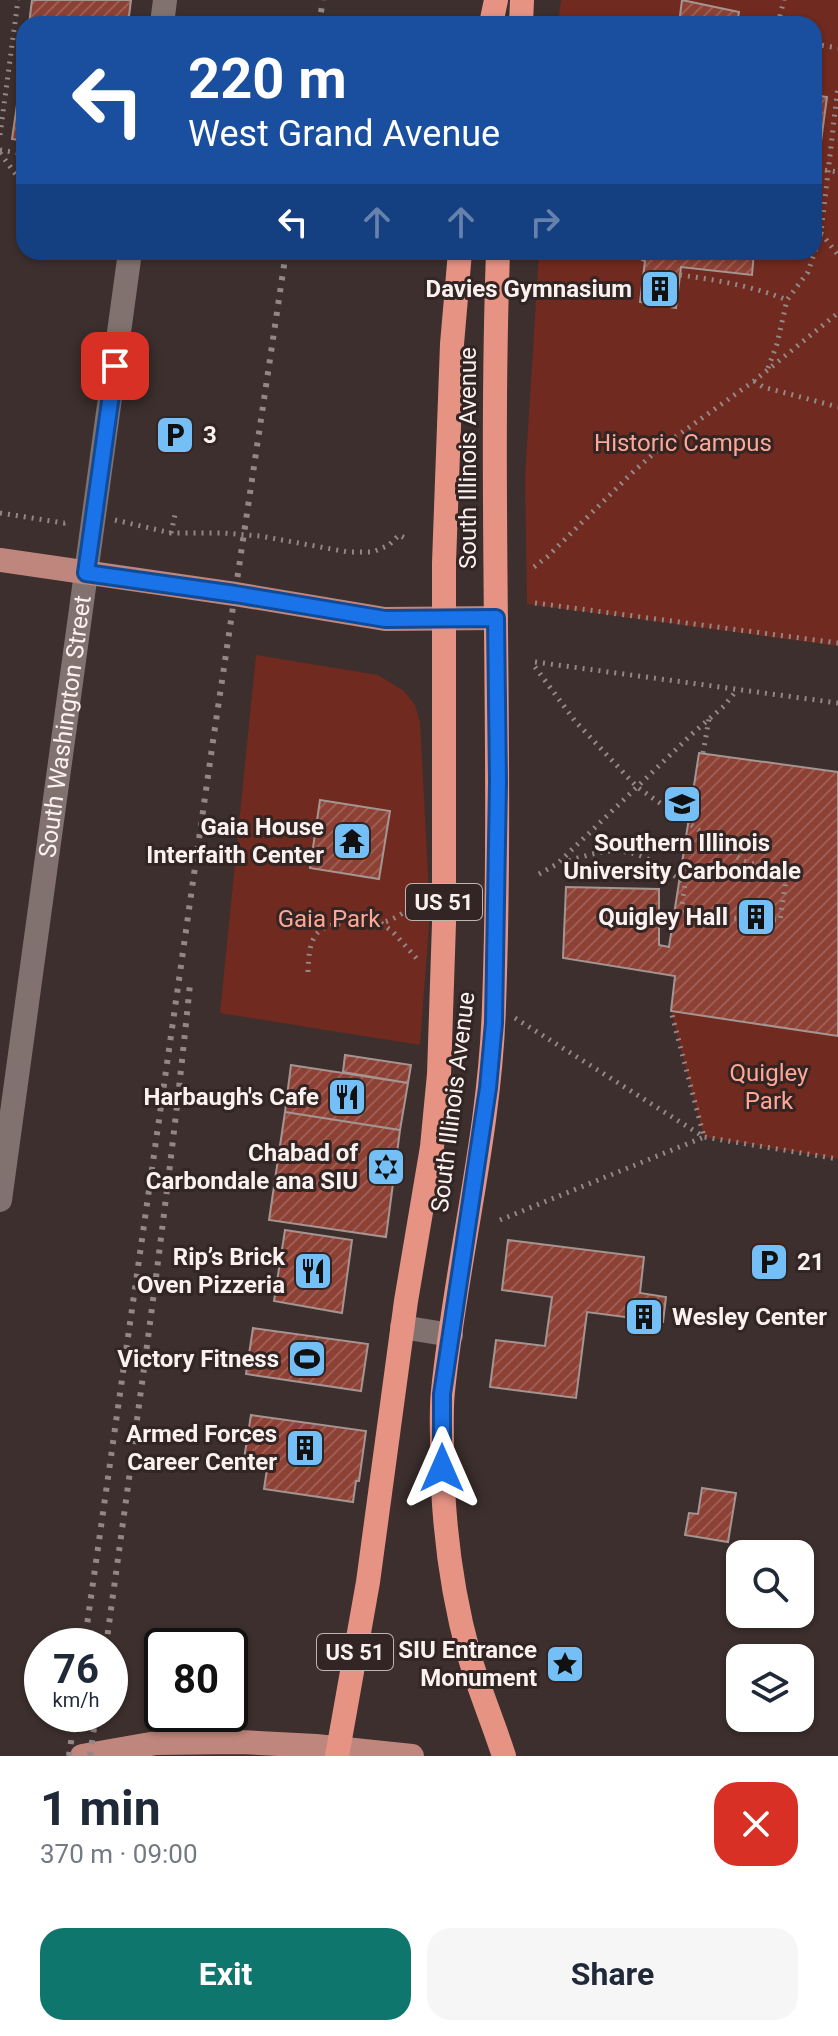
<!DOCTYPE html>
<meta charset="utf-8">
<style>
body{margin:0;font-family:Roboto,sans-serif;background:#f6f6f7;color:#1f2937;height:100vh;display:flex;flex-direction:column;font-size:30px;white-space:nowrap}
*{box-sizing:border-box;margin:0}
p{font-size:26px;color:#747a83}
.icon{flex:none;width:44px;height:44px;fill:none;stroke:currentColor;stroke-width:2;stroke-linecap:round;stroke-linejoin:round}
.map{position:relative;height:1756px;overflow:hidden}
.drawer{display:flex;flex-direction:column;background:#fff;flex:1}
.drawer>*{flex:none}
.banner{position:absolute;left:16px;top:16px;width:806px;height:244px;border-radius:24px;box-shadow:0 2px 6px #0004;background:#1a4fa0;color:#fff;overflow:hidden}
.buttons{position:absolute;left:726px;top:1540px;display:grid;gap:16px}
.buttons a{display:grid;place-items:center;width:88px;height:88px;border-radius:16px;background:#fff;box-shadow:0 2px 6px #0004;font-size:40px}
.speed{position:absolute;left:24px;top:1628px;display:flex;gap:16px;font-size:40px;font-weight:700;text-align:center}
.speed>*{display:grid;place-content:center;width:104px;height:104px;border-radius:50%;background:#fff;box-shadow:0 2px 6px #0004;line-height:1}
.speed small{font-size:20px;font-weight:400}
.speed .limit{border:4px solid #111;border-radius:12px;background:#fff;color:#111}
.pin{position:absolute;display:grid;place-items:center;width:68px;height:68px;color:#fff;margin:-34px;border-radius:16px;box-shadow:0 4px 12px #0006}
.me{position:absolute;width:88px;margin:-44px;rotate:0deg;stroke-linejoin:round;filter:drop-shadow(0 0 6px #0008)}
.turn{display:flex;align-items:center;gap:28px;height:168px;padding:0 40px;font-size:36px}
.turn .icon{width:104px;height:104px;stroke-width:2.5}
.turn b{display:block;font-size:56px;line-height:68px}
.lanes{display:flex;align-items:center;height:76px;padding:0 40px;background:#0003;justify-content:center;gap:40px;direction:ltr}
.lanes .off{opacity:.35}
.round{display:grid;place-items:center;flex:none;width:84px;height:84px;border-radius:24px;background:#f6f6f7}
.head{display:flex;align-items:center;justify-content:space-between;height:136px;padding:0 40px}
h1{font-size:48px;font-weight:700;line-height:60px}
.cta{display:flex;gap:16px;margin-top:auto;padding:16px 40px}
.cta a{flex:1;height:92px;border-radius:24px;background:#0f766e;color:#fff;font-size:32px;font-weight:700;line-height:92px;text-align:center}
.cta a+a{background:#f6f6f7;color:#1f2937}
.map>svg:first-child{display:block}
.park{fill:#702a1f}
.building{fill:url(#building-hatch);stroke:#a59592;stroke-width:2}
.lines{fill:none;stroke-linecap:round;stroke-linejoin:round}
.path{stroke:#938887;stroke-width:5;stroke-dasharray:2 6;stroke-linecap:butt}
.minor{stroke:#82726f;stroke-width:24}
.major{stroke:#be867c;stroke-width:24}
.highway{stroke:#e69384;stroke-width:24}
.rail{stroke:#928786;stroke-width:6;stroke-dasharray:4 8;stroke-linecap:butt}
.route-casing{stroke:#114b97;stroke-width:20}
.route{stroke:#1a73e8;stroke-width:14}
.labels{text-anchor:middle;stroke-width:6;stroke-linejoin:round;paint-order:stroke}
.shield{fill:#322523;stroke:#beb4b2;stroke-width:2}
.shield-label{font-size:22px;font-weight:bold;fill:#faf1f0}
.poi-label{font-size:24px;font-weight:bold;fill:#faf1f0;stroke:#322523;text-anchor:end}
.park-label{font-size:24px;fill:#ffa696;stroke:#322523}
.street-label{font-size:24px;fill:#faf1f0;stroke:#322523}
</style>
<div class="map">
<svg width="838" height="1756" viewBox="0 0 838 1756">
<defs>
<pattern id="building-hatch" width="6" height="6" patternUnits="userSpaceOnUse" patternTransform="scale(2)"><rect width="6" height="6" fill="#8d4135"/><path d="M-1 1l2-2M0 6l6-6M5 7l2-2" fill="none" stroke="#9e5d53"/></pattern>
</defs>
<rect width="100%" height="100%" fill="#3c2f2d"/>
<!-- park -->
<path class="park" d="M561 0H838V646L527 604 525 478 539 252H814V24H558Z
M256 655 378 675 404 691 415 705 420 722 430 912 420 1045 220 1013Z
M671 1011 838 1036V1159L704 1137Z"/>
<!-- building -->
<path class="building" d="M32 0H131L128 24H29Z
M682 0 739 12 737 24H679Z
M24 57V141L12 139Z
M814 95 827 97 814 193Z
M643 252H754L752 275 681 267 676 308 640 302 645 261 642 260Z
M699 753 838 772V1036L671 1011 675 976 563 958 566 887 659 889V945L669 947Z
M320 800 390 811 379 879 310 868Z
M345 1055 411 1065 408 1083 343 1072Z
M291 1065 408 1083 400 1130 285 1112Z
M285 1112 400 1130 386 1237 269 1220Z
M285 1230 352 1240 342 1313 274 1301Z
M508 1240 644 1257 640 1293 666 1297 663 1322 587 1312 576 1398 490 1387 496 1340 545 1346 552 1297 502 1290Z
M253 1328 368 1344 361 1391 246 1374Z
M251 1415 366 1431 359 1481H356L353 1502 264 1489 267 1469 243 1465Z
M702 1488 736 1493 728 1542 685 1535 689 1513 698 1514Z"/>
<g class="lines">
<!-- path -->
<path class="path" d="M778 24 784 0
M814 44 838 48
M0 135 18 0
M0 150 24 154
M0 153 20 180H24
M817 169 838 172
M821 233 838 255
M680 275C716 280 753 286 787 300
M768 368 777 344 787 300 808 272 821 233 838 86
M754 381 763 387 838 407
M0 513 64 523 71 521
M115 520 171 533H223L260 536 348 552H373L389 545 399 535 405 538
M171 533 176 510
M534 567 547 557 634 471 660 448 754 381 838 313
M535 603 838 643
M535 662 838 703
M535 667 575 721 637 787 743 861 787 873 780 920 705 917 681 912 685 884C666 869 644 852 618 851 598 850 577 859 557 864
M703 753 709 719
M539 874 557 864 692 734 724 706 737 690
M381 923 393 932 419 961
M308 972C309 935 315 923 355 923 363 923 373 924 381 923 394 920 409 910 419 900
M515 1018 704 1137 838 1159
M500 1220 704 1137 671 1011"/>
<!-- minor -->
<g class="minor">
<path d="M162 24 165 0"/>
<path id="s1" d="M0 1200 130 252"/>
<path d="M402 1327 451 1335"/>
</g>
<!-- major -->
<path class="major" d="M0 560 235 594 385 619 496 618
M82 1756 156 1743 240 1742 316 1746 412 1756"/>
<!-- highway -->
<path class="highway" d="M491 24 496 0
M521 24 522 0
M498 252C489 503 503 755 494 1006 490 1136 456 1262 443 1391 441 1408 442 1427 442 1444 442 1516 450 1586 469 1655 479 1689 493 1722 504 1756
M337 1756 368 1582 406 1301 432 1147 439 1074 444 923V563L452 344 460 252"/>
<!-- rail -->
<path class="rail" d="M319 24 323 0
M84 1646 213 741 286 252
M106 1646C136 1426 168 1205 190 984
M69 1756 75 1714
M90 1756 96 1714"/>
</g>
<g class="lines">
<defs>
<path id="route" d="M115 366 86 573 235 594 385 619 496 618 498 782 494 1023 488 1088 442 1394V1468"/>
</defs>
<!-- route casing -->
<use href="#route" class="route-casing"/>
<!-- route -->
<use href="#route" class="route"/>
</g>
<!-- icons -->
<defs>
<symbol id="building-square" viewBox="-11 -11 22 22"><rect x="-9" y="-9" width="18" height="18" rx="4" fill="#74c0f6" stroke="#322523"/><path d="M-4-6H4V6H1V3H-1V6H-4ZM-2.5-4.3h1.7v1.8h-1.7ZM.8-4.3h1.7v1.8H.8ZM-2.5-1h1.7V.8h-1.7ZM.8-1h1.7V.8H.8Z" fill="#111"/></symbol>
<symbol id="parking-square" viewBox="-11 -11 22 22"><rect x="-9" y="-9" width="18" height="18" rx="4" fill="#74c0f6" stroke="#322523"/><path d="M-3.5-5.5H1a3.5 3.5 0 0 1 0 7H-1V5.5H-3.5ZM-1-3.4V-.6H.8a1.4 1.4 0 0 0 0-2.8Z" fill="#111"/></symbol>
<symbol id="university-square" viewBox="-11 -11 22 22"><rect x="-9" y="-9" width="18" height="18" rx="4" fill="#74c0f6" stroke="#322523"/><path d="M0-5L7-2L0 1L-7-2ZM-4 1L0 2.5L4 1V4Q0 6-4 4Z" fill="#111"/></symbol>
<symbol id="temple-square" viewBox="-11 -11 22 22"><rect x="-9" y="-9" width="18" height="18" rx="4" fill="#74c0f6" stroke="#322523"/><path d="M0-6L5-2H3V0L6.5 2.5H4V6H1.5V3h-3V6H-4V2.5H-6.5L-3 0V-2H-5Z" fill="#111"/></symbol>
<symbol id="restaurant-square" viewBox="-11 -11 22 22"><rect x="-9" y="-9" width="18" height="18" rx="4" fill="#74c0f6" stroke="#322523"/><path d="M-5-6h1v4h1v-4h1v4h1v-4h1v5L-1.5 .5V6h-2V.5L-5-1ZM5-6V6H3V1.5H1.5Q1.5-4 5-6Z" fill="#111"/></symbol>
<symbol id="synagogue-square" viewBox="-11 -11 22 22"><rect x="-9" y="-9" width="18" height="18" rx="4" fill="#74c0f6" stroke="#322523"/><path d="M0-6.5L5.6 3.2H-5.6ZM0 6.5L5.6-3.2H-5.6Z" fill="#111"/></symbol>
<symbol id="stadium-square" viewBox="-11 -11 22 22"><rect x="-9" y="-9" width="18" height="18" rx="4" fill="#74c0f6" stroke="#322523"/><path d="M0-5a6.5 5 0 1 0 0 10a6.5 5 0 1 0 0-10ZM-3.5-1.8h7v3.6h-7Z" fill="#111"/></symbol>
<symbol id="sight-square" viewBox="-11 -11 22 22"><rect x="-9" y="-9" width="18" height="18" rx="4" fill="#74c0f6" stroke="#322523"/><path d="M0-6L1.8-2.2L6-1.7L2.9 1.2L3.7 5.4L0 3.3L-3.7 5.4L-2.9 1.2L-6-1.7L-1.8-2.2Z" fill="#111"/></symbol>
</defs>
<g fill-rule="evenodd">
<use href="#building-square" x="638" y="267" width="44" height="44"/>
<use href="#parking-square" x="153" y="413" width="44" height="44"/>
<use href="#university-square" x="660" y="782" width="44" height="44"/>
<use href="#temple-square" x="330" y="819" width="44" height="44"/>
<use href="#building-square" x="734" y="895" width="44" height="44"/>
<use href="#restaurant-square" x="325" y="1075" width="44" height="44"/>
<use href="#synagogue-square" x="364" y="1145" width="44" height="44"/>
<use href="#parking-square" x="747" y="1240" width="44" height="44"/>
<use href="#restaurant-square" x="291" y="1249" width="44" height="44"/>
<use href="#building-square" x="622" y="1295" width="44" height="44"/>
<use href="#stadium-square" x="285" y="1337" width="44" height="44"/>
<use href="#building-square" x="283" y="1426" width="44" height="44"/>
<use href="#sight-square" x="543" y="1642" width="44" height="44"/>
</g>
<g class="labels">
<!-- shield labels -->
<g class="shield">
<rect x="406" y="884" width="76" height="36" rx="6"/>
<rect x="317" y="1634" width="76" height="36" rx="6"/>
</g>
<g class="shield-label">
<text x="444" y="910">US 51</text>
<text x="355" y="1660">US 51</text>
</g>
<!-- poi labels -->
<g class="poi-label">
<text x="632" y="297">Davies Gymnasium</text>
<text x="203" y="443" text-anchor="start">3</text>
<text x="324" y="835">Gaia House<tspan x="324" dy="28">Interfaith Center</tspan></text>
<text x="682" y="851" text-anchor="middle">Southern Illinois<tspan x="682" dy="28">University Carbondale</tspan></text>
<text x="728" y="925">Quigley Hall</text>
<text x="319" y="1105">Harbaugh's Cafe</text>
<text x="358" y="1161">Chabad of<tspan x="358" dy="28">Carbondale ana SIU</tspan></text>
<text x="285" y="1265">Rip’s Brick<tspan x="285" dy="28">Oven Pizzeria</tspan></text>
<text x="797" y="1270" text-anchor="start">21</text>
<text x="672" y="1325" text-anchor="start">Wesley Center</text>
<text x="279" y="1367">Victory Fitness</text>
<text x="277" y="1442">Armed Forces<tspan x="277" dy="28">Career Center</tspan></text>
<text x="537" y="1658">SIU Entrance<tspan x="537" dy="28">Monument</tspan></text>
</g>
<!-- park labels -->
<g class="park-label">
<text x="683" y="451">Historic Campus</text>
<text x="329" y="927">Gaia Park</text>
<text x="769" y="1081">Quigley<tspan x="769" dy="28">Park</tspan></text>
</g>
<!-- street labels -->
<g class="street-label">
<text transform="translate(468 458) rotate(-90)" y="8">South Illinois Avenue</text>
<text dy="8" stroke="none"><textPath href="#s1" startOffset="478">South Washington Street</textPath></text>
<text transform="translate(453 1102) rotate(-83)" y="8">South Illinois Avenue</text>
</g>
</g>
</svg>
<div class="buttons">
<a><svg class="icon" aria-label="search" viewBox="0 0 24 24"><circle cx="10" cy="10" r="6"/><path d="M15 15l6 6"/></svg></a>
<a><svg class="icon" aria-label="layers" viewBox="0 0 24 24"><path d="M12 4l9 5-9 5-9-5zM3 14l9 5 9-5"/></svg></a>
</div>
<div class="speed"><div>76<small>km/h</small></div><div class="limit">80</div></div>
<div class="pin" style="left:115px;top:366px;background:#d93025"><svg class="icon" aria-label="arrive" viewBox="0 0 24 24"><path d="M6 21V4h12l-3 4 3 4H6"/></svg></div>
<svg class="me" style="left:442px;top:1468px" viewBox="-20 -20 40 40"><path d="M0-17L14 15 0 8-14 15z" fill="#1a73e8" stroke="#fff" stroke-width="4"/></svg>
<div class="banner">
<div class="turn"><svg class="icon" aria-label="left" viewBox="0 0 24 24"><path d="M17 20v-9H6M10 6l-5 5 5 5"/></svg><div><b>220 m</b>West Grand Avenue</div></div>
<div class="lanes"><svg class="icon" aria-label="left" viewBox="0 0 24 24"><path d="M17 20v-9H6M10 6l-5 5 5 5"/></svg><svg class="icon off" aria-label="ahead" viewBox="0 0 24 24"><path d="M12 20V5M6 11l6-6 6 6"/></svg><svg class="icon off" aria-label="ahead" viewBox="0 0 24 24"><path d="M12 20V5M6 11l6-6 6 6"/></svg><svg class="icon off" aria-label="right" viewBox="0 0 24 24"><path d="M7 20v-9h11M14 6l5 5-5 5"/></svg></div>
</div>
</div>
<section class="drawer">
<div class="head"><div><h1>1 min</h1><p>370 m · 09:00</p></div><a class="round" style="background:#d93025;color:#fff"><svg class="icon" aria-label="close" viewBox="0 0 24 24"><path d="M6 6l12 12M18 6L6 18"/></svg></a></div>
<div class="cta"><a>Exit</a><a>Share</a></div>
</section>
